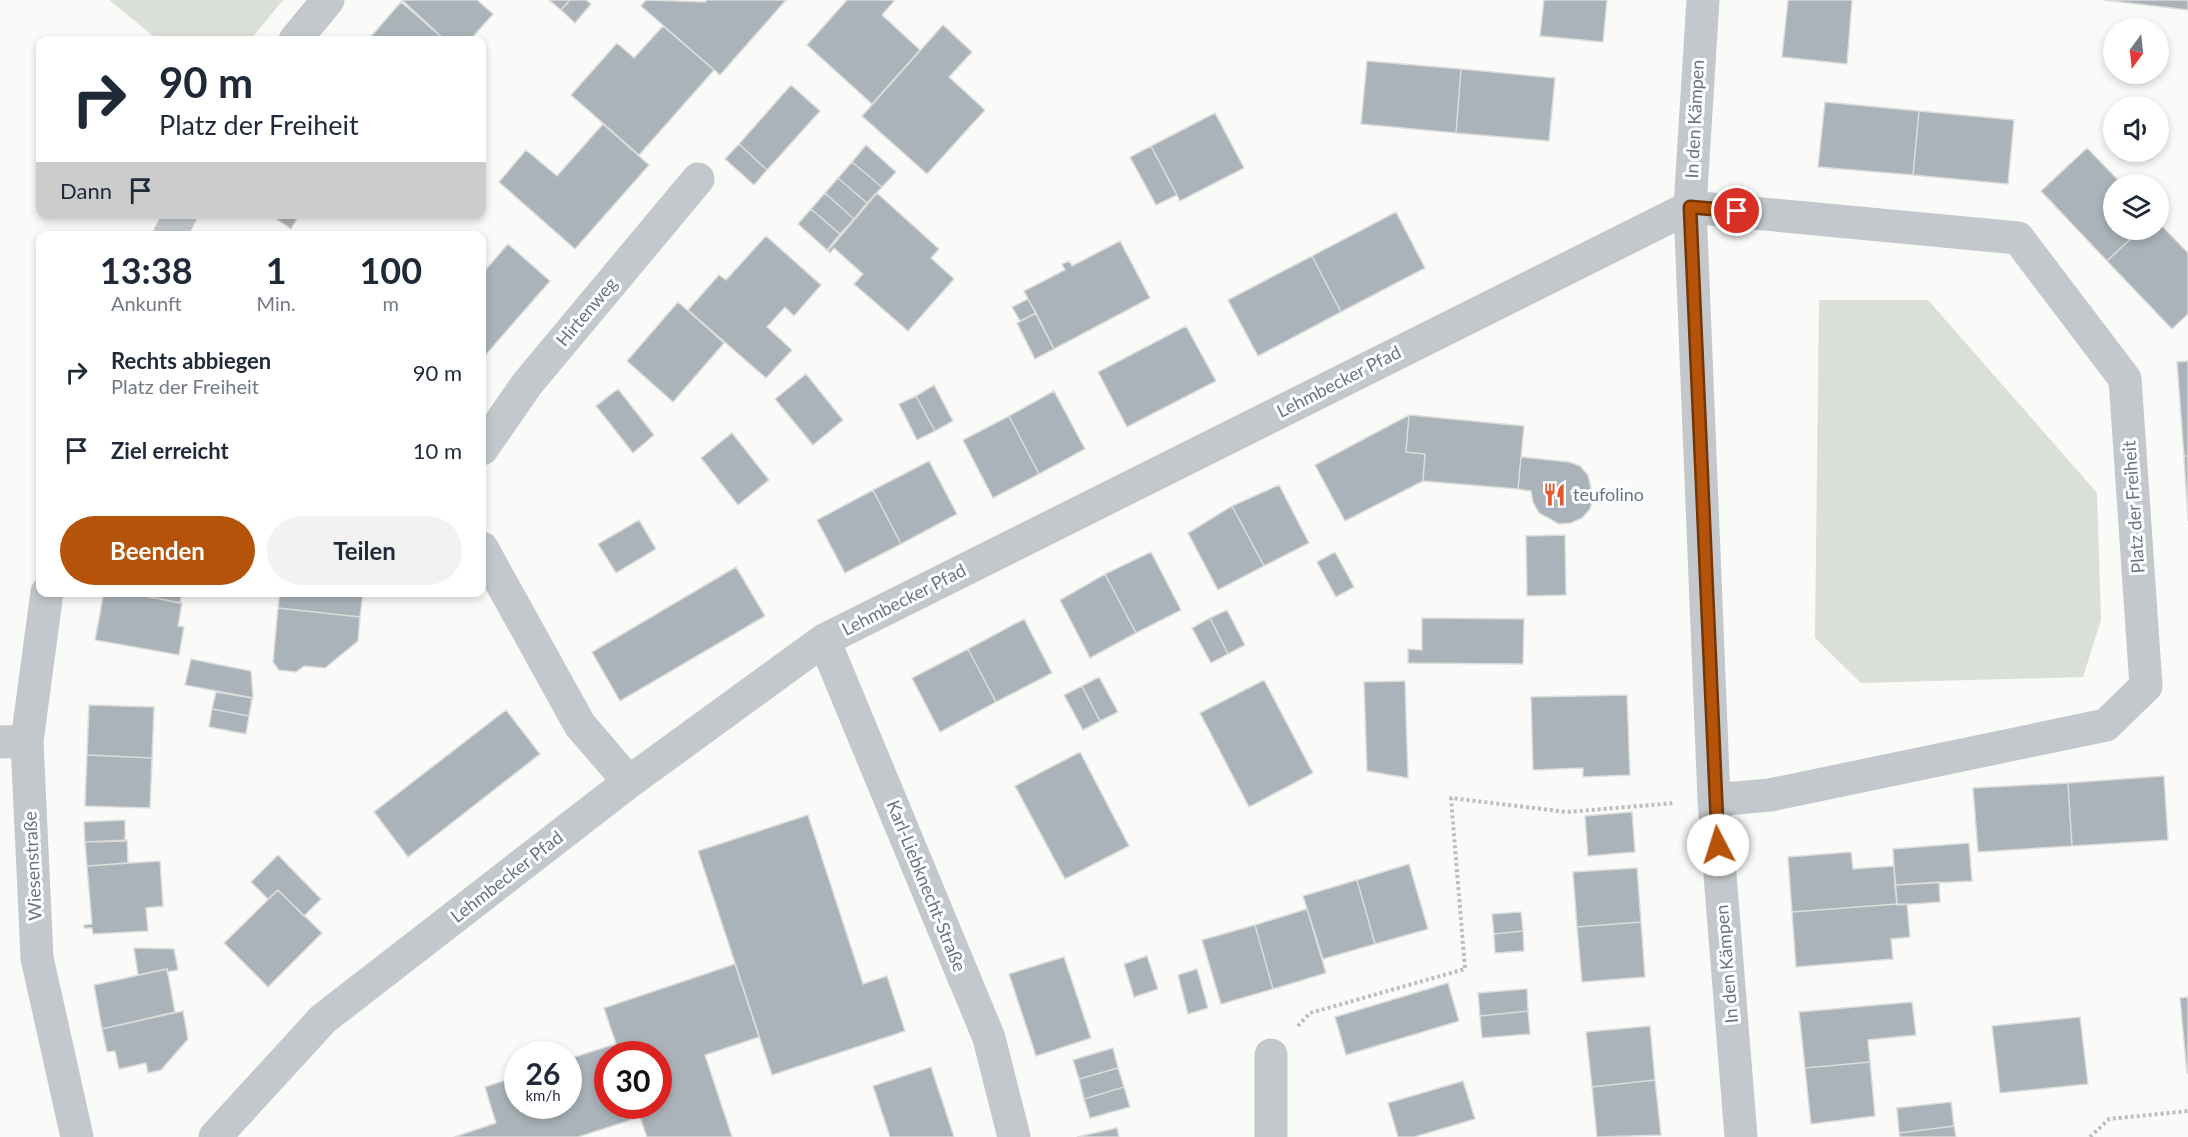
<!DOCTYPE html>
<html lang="de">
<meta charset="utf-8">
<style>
body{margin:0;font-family:Lato,sans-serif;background:#f2f2f3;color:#1f2937;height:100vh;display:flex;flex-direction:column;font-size:22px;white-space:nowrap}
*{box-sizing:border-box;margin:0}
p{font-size:20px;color:#747a83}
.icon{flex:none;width:33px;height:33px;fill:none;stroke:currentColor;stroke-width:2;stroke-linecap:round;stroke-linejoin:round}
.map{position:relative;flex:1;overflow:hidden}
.panel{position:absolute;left:36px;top:231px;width:450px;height:366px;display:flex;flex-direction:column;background:#fff;border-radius:12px;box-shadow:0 3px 9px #0003}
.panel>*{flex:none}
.banner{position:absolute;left:36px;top:36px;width:450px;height:183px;border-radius:12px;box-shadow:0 3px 9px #0003;background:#fff;color:#1f2937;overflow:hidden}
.needle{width:39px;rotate:195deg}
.buttons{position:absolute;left:2103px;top:18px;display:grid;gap:12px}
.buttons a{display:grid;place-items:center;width:66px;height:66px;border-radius:50%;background:#fff;box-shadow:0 3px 9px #0003;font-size:30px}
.speed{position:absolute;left:504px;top:1041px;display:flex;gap:12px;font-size:30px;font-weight:700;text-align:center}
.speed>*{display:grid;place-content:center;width:78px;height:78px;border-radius:50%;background:#fff;box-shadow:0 3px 9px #0003;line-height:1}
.speed small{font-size:15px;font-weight:400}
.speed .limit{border:9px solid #d22;background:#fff;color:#111}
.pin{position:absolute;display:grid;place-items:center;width:51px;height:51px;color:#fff;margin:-26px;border:3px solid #fff;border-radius:50%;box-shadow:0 2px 6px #0007}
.me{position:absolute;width:66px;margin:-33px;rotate:355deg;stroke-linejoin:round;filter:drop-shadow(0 0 4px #0008)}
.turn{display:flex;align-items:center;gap:21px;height:126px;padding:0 24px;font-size:27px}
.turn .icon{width:78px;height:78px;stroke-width:2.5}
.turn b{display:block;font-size:42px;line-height:51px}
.then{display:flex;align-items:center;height:57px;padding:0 24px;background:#0003;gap:12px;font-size:22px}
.eta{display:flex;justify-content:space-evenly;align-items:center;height:102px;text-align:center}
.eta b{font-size:36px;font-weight:700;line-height:42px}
.cta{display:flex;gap:12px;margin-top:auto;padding:12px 24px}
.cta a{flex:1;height:69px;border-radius:36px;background:#b45309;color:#fff;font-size:24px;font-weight:700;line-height:69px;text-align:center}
.cta a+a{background:#f2f2f3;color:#1f2937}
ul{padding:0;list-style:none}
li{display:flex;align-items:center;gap:18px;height:78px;padding:0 24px}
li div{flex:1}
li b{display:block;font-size:22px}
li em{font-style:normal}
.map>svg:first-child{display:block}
.green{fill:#dadfd7}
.building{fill:#aab3b9;stroke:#dcdcda;stroke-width:1.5;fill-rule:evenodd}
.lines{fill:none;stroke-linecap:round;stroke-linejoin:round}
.path{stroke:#bbbfc2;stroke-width:4;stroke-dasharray:3 3;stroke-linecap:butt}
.street{stroke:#c3c8cc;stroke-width:33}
.route-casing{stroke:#753606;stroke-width:15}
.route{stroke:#b45309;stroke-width:10}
.labels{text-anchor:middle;stroke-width:6;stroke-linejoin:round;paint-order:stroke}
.street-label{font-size:18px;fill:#657683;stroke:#fff}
.poi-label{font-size:18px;fill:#657683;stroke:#fff;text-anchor:start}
</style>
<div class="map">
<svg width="2188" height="1137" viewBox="0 0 2188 1137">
<rect width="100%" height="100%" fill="#fafaf8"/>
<!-- green -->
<path class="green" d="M109 0H283L250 40H158Z
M1819 300H1928L2097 493 2101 620 2083 677 1861 683 1815 638Z"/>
<!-- building -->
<path class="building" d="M402 0H477L493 14 470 40H445Z
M549 0H570L561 10Z
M570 0H586L591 4 575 23 561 10Z
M646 0 705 2 707 0H786L720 75 641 6Z
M847 0H893L894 1 882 15 920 50 872 104 807 45Z
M1544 0H1607L1603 42 1540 36Z
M1788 0H1852L1847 64 1782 57Z
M2104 0H2188V10Z
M401 2 445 40H368Z
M943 25 972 52 949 77 985 110 927 174 862 116Z
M663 26 714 70 639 155 571 95 617 43 634 58Z
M1367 61 1461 69 1456 133 1361 124Z
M1461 69 1555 78 1549 141 1456 133Z
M791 85 820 111 767 170 739 144Z
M1825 102 1919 111 1913 175 1818 167Z
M1919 111 2014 120 2008 184 1913 175Z
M1215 113 1244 168 1180 201 1151 146Z
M603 124 649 165 575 249 499 182 526 150 557 176Z
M739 144 767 170 754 185 725 159Z
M866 145 896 172 882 187 852 162Z
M1151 146 1177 195 1156 205 1130 157Z
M2087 148 2122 184H2114V230H2140L2107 261 2041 191Z
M852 162 882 187 867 203 838 178Z
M838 178 867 203 854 219 825 193Z
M825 193 854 219 840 234 811 209Z
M877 193 939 249 931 258 954 279 908 331 854 284 863 274 834 248 830 253 828 251Z
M811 209 840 234 827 250 798 224Z
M1396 212 1425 268 1341 312 1312 256Z
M269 214H300L291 229Z
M2158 222 2188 253V314L2172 329 2107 261 2140 230H2158Z
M766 236 821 285 794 316 785 307 767 327 792 350 766 378 688 310 719 275 726 280Z
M1120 241 1150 298 1054 349 1024 291 1065 270 1062 264 1069 261 1072 266Z
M508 244 550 281 482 359V274Z
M1312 256 1341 312 1258 356 1228 300Z
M1028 299 1036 313 1020 321 1012 307Z
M678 302 724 343 673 402 627 361Z
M1036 313 1054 349 1035 359 1017 323Z
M1186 326 1216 381 1127 427 1098 372Z
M2188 361V456H2184L2177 362Z
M806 374 843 420 813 445 775 399Z
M934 385 953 421 935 431 916 396Z
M618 389 654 435 633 453 596 406Z
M1054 391 1085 449 1039 474 1009 416Z
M916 396 935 431 917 440 899 404Z
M1409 415 1406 452 1425 454 1423 481 1345 521 1315 465Z
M1409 415 1524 426 1518 489 1423 481 1425 454 1406 452Z
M1009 416 1039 474 993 498 963 440Z
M732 433 769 480 738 505 701 458Z
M2184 456H2188V521Z
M1521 457 1569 462 1580 466 1588 475 1593 498 1590 509 1582 518 1571 523 1559 524 1539 513 1533 502 1531 491 1518 489Z
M929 461 957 514 901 544 873 490Z
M1279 485 1309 543 1264 566 1232 506Z
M873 490 901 544 845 573 817 520Z
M1232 506 1264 566 1218 590 1188 533Z
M639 520 656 549 616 573 598 544Z
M1565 535 1566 595 1527 596 1526 536Z
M1151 552 1181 610 1136 633 1105 574Z
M1335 552 1354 587 1336 597 1317 562Z
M736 567 765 616 620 701 592 652Z
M1105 574 1136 633 1090 658 1060 600Z
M104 592H125L182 603 178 626 184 627 179 655 95 640Z
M125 592H182L180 603Z
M280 592H363L360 617 278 608Z
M278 608 360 617 358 641 325 668 304 666 296 672 279 670 273 662Z
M1227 610 1245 645 1228 654 1210 618Z
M1210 618 1228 654 1211 663 1192 628Z
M1422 618 1524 619 1523 664 1408 663V649L1422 650Z
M1024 619 1052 673 996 702 968 649Z
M968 649 996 702 940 732 912 678Z
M191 659 251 671 253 698 185 685Z
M1099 677 1118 712 1100 721 1082 686Z
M1264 680 1313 773 1249 807 1200 713Z
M1405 681 1408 778 1367 771 1364 682Z
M1082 686 1100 721 1083 730 1064 695Z
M216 692 252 698 249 716 212 709Z
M1627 695 1630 775 1583 777V768L1533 770 1531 697Z
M89 705 154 707 152 758 87 755Z
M212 709 249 716 246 734 209 727Z
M506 710 540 754 408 857 374 812Z
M1080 752 1129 846 1065 879 1015 786Z
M87 755 152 758 150 808 85 806Z
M2164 776 2168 840 2072 846 2068 783Z
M2068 783 2072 846 1978 852 1973 788Z
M1632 812 1635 852 1588 856 1585 816Z
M808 815 863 984 887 976 905 1031 772 1075 698 851Z
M125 820V841L85 842 84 822Z
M127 840 128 863 87 866 85 842Z
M1969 843 1972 881 1895 885 1893 849Z
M1851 852 1853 869 1894 866 1897 904 1792 912 1788 857Z
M278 855 321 899 304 916 278 890 268 899 251 882Z
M160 861 163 906 146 908 148 931 93 934 92 928H84V925L92 924 87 866Z
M1409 864 1428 929 1375 944 1357 880Z
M1637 868 1641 922 1577 927 1573 872Z
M1357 880 1375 944 1323 959 1303 896Z
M1939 882 1940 902 1897 905 1895 885Z
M278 890 322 933 268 987 224 943Z
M1897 904H1907L1910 937 1891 939 1893 959 1796 967 1792 912Z
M1307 909 1326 973 1273 989 1255 925Z
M1521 912 1523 931 1494 934 1492 914Z
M1641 922 1645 977 1582 982 1577 927Z
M1255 925 1273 989 1221 1004 1202 940Z
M1523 931 1524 951 1495 953 1494 934Z
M134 948 174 949 178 970 167 972V969L138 975Z
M1147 956 1158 989 1134 997 1124 964Z
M1064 957 1091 1038 1036 1056 1009 974Z
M735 964 759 1037 705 1055 732 1137H647L640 1117 578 1137H454L496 1123 485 1087 518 1076V1106H568V1059L616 1044 604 1008ZM608 1054H658V1106H608Z
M167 969 175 1012 102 1029 94 985Z
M1197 969 1208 1008 1188 1014 1178 975Z
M1448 983 1459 1021 1346 1055 1335 1017Z
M1527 989 1528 1011 1480 1016 1478 993Z
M2188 997V1073H2187L2180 998Z
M1912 1002 1916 1035 1868 1040 1870 1062 1805 1068 1799 1012Z
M183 1011 188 1039 161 1070 148 1073 146 1063 119 1069 115 1051 107 1052 102 1029Z
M1528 1011 1530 1034 1482 1038 1480 1016Z
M2080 1017 2088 1084 2000 1093 1992 1026Z
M1650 1026 1655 1080 1592 1087 1586 1032Z
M1113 1048 1118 1068 1079 1079 1073 1060Z
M1870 1062 1875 1116 1811 1124 1805 1068Z
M931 1067 954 1137H890L873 1086Z
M1118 1068 1124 1087 1084 1099 1079 1079Z
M1655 1080 1661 1135 1597 1137 1592 1087Z
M1463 1081 1475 1119 1414 1137H1398L1388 1103Z
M1124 1087 1130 1107 1090 1118 1084 1099Z
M1951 1102 1954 1126 1899 1133 1897 1108Z
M1954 1126 1956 1137H1900L1899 1133Z
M1117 1128 1119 1137H1077Z"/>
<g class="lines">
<!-- path -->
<path class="path" d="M1298 1026 1310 1013 1465 969 1451 798 1567 812 1674 803
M2090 1137 2109 1119 2188 1111"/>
<!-- street -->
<path class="street" d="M1703 0 1690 207 1714 800 1741 1137
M295 40 328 0
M169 236 181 214
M482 449 527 384 698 179
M482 548 580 725 629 782
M47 592 27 741 37 958 77 1137
M824 640 989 1038 1014 1137
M0 742 27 741
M215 1137 323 1019 629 782 824 640 1690 207 2018 238 2125 379 2146 686 2106 725 1770 795 1714 800
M1271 1137V1055"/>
</g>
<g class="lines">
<defs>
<path id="route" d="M1718 845 1690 207 1737 211"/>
</defs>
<!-- route casing -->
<use href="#route" class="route-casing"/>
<!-- route -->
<use href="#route" class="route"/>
</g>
<!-- icons -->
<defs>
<symbol id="restaurant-bare" viewBox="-9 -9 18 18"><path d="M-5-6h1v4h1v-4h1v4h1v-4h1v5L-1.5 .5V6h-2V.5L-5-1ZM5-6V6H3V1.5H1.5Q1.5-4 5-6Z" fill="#e4572e" stroke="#fff" stroke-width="2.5" paint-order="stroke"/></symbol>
</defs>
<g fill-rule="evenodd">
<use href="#restaurant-bare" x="1538" y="478" width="33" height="33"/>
</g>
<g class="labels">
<!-- street labels -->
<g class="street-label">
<text transform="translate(1695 119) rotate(-87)" y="6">In den Kämpen</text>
<text transform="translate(587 312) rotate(-50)" y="6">Hirtenweg</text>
<text transform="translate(1339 382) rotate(-27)" y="6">Lehmbecker Pfad</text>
<text transform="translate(2134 507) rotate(-94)" y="6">Platz der Freiheit</text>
<text transform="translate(904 600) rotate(-27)" y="6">Lehmbecker Pfad</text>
<text transform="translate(33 866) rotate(-93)" y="6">Wiesenstraße</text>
<text transform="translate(507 877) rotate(-38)" y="6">Lehmbecker Pfad</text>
<text transform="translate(926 886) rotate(68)" y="6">Karl-Liebknecht-Straße</text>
<text transform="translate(1727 964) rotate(-95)" y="6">In den Kämpen</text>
</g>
<!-- poi labels -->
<g class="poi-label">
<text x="1573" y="501">teufolino</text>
</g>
</g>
</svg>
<div class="buttons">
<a><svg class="needle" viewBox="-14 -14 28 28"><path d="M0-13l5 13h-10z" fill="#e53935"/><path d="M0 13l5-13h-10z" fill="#747a83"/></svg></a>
<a><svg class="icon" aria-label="sound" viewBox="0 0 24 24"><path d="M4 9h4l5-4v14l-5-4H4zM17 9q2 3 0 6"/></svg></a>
<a><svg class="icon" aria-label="layers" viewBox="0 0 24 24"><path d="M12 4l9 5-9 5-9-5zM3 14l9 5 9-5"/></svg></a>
</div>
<div class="speed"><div>26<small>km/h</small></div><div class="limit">30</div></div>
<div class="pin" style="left:1737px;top:211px;background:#d93025"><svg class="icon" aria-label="arrive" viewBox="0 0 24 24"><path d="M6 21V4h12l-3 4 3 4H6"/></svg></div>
<svg class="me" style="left:1718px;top:845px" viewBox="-20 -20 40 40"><circle r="19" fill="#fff"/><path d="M0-13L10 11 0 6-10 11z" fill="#b45309"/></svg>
<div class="banner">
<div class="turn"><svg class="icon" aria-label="right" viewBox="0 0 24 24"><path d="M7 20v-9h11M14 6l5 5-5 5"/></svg><div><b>90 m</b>Platz der Freiheit</div></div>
<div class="then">Dann<svg class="icon" aria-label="arrive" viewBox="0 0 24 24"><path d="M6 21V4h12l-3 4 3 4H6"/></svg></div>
</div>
<section class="panel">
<div class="eta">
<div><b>13:38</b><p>Ankunft</p></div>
<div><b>1</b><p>Min.</p></div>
<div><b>100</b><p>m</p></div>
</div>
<ul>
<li><svg class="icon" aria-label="right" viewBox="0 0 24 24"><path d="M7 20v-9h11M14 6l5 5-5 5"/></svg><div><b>Rechts abbiegen</b><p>Platz der Freiheit</p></div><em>90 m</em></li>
<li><svg class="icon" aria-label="arrive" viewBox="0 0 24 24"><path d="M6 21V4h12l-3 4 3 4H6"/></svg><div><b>Ziel erreicht</b></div><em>10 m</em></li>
</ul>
<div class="cta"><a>Beenden</a><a>Teilen</a></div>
</section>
</div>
